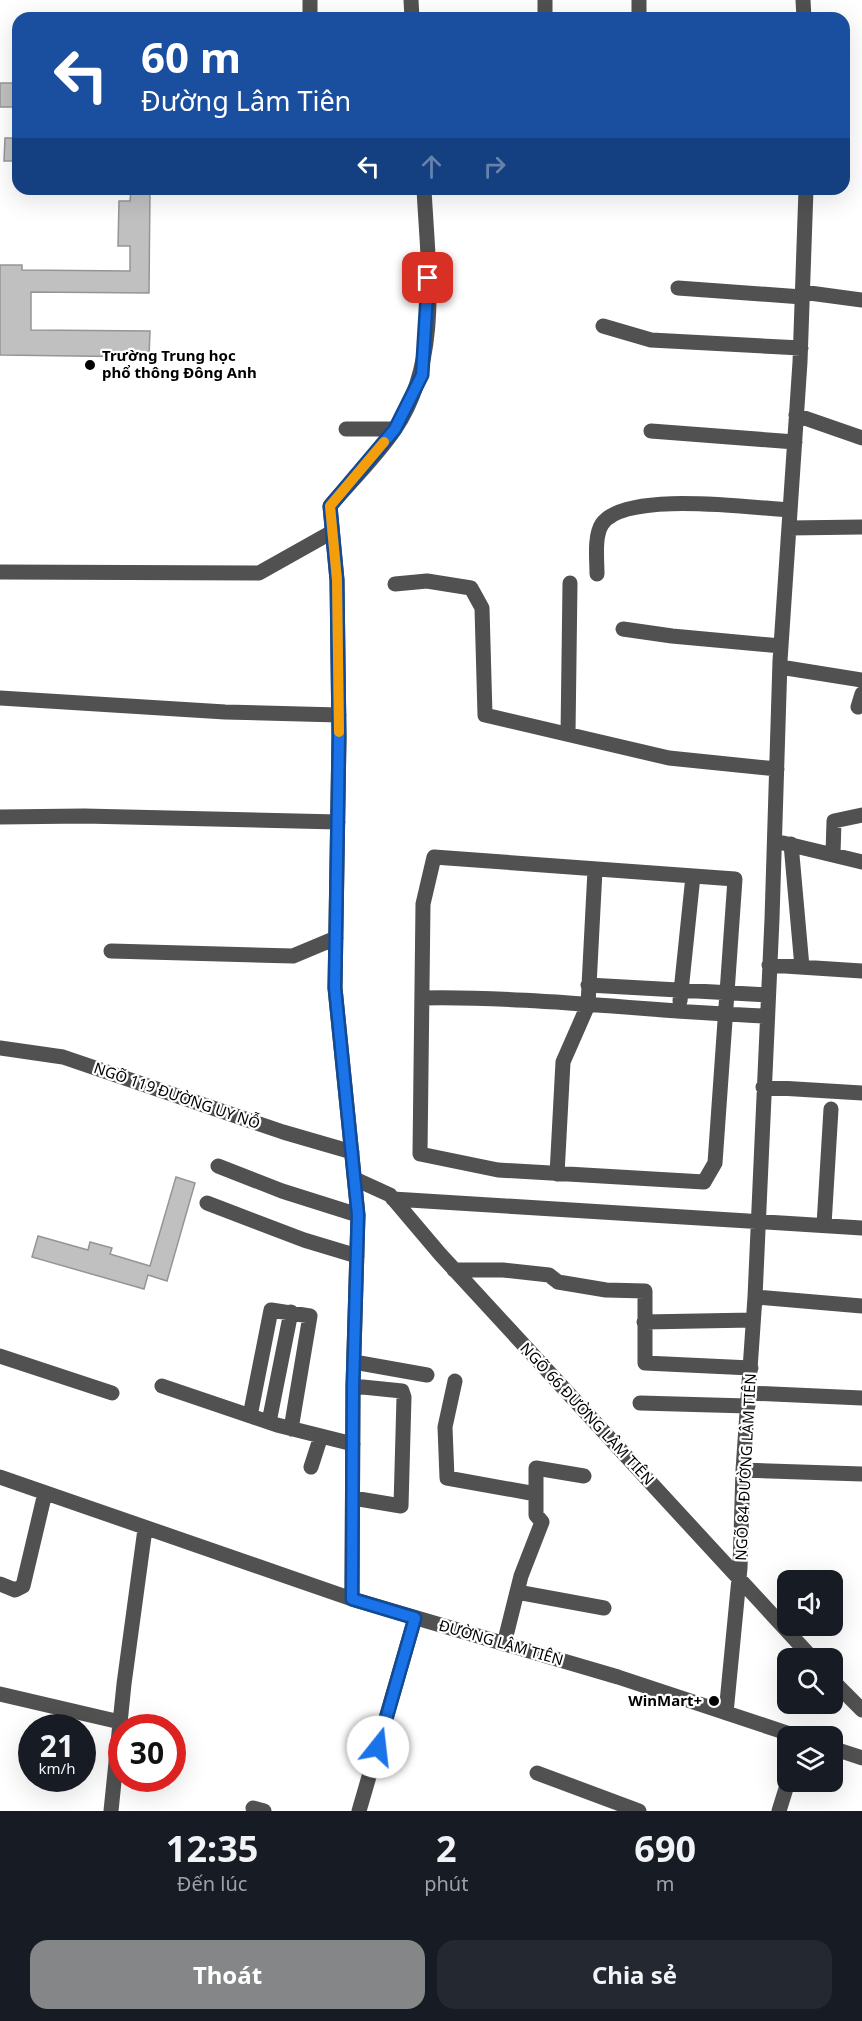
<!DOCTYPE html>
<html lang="vi">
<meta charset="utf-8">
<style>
body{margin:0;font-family:"Noto Sans",sans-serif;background:#242831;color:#f1f3f6;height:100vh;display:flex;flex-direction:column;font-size:22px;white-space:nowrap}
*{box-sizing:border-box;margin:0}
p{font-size:20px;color:#9ea1a6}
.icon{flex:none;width:33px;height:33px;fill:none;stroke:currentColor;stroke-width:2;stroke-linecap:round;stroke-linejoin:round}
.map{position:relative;height:1811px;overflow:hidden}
.drawer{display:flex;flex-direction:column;background:#171b24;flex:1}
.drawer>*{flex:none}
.hud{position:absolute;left:12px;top:12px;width:838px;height:183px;border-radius:18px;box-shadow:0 6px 24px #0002;background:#1a4fa0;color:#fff;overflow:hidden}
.fabs{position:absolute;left:777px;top:1570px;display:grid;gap:12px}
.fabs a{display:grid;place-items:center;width:66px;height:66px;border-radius:12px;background:#171b24;box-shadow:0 6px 24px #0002;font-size:30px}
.speed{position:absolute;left:18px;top:1714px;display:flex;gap:12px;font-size:30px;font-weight:700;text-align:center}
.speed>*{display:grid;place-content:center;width:78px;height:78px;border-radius:50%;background:#171b24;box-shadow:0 6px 24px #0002;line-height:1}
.speed small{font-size:15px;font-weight:400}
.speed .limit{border:9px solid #d22;background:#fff;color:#111}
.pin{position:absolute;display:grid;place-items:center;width:51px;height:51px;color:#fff;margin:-26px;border-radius:12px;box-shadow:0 3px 9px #0006}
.me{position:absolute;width:66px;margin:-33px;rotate:16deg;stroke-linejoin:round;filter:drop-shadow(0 0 4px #0008)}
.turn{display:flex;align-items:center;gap:21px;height:126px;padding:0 30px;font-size:27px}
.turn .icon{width:78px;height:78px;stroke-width:2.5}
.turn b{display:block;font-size:42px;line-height:51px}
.lanes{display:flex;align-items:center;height:57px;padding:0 30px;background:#0003;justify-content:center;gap:30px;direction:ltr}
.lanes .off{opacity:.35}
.eta{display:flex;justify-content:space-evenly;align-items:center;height:102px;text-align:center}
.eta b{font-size:36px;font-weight:700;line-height:42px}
.button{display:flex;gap:12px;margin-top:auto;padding:12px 30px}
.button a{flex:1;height:69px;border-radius:18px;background:#858687;color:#fff;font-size:24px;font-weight:700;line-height:69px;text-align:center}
.button a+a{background:#242831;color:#f1f3f6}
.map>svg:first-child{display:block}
.building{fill:#c0c0c0;stroke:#959595;stroke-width:1.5}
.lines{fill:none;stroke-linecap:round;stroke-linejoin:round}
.minor{stroke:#515151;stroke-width:15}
.route-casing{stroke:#114b97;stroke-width:15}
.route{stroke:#1a73e8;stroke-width:10}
.slow{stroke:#f59e0b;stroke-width:10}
.poi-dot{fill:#000;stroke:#fff;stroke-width:2}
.labels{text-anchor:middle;stroke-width:4.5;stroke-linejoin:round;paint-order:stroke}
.poi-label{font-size:15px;font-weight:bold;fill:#000;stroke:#fff;text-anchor:start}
.street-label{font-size:15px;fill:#000;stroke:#fff}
</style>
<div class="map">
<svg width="862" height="1811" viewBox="0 0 862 1811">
<rect width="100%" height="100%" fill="#fff"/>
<!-- building -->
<path class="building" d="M0 83H18V107H0Z
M5 138H18V161H4Z
M131 189H150L149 293 31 292V330L150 331 149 357 0 355V265H22V270L130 271V246H118L119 201H130Z
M176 1177 195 1183 167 1281 148 1275 144 1289 32 1257 38 1236 88 1250 90 1242 112 1248 110 1254 150 1266Z"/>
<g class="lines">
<!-- minor -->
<path class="minor" d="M310 0V18
M411 0 412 18
M803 0 804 18
M545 18V0
M639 18V0
M678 288 802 297
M802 292 862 300
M603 326 651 340 801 348
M796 415 862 438
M346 429H395
M651 431 795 442
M789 528 862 527
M0 572 259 573 332 532
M597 574C597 560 594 536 602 524 625 490 752 508 790 510
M395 584 427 581 471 588 482 608 485 715 669 758 777 769
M623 629 672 636 781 646
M780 667 862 680
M0 698 225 712 339 715
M858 707 862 694
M568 734 570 583
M0 817 84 816 338 822
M783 843 862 862
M791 844 802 967
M833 854 834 821 862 815
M434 857 735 879 715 1163 704 1182 498 1170 420 1154 423 904Z
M111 951 293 956 336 938
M769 965 862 971
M588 985 767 995
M422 998C537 996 652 1012 767 1016
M680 1001 693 876
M0 1048 63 1057 283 1132 352 1152
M763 1087 862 1093
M218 1166 282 1191 358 1215
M557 1174 563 1062 588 1005 595 870
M355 1179 390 1195 440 1254 813 1659
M393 1199 862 1228
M207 1203 304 1240 357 1256
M824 1225 831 1109
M454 1270H503L549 1275 558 1282 606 1290 645 1291V1363L751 1368
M755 1297 862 1306
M644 1322 753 1320
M0 1356 112 1393
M354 1362 427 1375
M455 1381 445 1427 447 1478 536 1494
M162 1386 277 1425 353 1444
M749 1393 862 1398
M640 1403 748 1406
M250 1416 271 1310 310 1316 291 1429
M269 1422 291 1312
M311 1467 321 1436
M743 1470 862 1474
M0 1477 352 1599 618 1677 799 1737
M353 1498 401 1506 404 1397 402 1391 353 1386
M0 1584 15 1590 23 1586 45 1493
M517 1592 604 1608
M352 1599 353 1386 358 1215 335 988 339 737 337 580 330 506C351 481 377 456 395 429 442 360 428 268 424 189
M504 1644 521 1576 542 1522 536 1515V1468L584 1476
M832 1680 862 1710
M0 1694 120 1722
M726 1713 740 1568 743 1470 755 1297 772 919 780 661 800 362 806 189
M832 1748 862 1758
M537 1773 639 1811
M253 1808 264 1811
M111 1811 124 1684 145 1529
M359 1811 415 1618
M779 1811 788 1782"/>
</g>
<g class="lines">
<defs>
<path id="route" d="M378 1747 415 1618 352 1599 353 1386 358 1215 335 988 339 737 337 580 330 506 395 429 422 375 428 278"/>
</defs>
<!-- route casing -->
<use href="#route" class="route-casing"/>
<!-- route -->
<use href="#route" class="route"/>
<!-- slow -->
<path class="slow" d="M339 732 337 580 330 506 384 442"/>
</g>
<!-- markers -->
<g class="poi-dot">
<circle cx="90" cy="365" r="6"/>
<circle cx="714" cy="1701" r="6"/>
</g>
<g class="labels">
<!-- poi labels -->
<g class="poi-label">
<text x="102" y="361">Trường Trung học<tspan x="102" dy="17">phổ thông Đông Anh</tspan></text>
<text x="702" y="1706" text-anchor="end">WinMart+</text>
</g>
<!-- street labels -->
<g class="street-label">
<text transform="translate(177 1096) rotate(19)" y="5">NGÕ 119 ĐƯỜNG UY NỖ</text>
<text transform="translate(587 1414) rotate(47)" y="5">NGÕ 66 ĐƯỜNG LÂM TIÊN</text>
<text transform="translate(746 1467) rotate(-87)" y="5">NGÕ 84 ĐƯỜNG LÂM TIÊN</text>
<text transform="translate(501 1643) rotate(16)" y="5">ĐƯỜNG LÂM TIÊN</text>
</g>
</g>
</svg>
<div class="fabs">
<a><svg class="icon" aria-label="sound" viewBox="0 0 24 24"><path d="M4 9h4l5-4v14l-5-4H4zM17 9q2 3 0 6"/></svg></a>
<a><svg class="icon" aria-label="search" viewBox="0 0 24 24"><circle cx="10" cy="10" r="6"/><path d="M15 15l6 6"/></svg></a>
<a><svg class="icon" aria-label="layers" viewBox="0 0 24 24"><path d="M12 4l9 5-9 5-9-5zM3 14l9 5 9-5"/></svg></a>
</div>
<div class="speed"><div>21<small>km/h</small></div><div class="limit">30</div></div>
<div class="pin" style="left:428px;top:278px;background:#d93025"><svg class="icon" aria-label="arrive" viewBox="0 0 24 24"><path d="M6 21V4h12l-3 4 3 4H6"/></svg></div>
<svg class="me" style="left:378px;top:1747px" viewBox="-20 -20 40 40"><circle r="19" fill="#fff"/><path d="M0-13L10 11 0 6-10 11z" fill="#1a73e8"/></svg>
<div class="hud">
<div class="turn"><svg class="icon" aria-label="left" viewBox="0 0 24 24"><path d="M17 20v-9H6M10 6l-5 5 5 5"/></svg><div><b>60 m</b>Đường Lâm Tiên</div></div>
<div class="lanes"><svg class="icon" aria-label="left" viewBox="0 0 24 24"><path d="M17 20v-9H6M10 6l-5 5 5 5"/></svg><svg class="icon off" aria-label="ahead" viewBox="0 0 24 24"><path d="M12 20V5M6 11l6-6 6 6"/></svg><svg class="icon off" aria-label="right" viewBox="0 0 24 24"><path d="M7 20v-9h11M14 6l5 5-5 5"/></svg></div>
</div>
</div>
<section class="drawer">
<div class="eta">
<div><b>12:35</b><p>Đến lúc</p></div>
<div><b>2</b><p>phút</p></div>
<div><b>690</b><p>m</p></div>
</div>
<div class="button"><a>Thoát</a><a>Chia sẻ</a></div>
</section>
